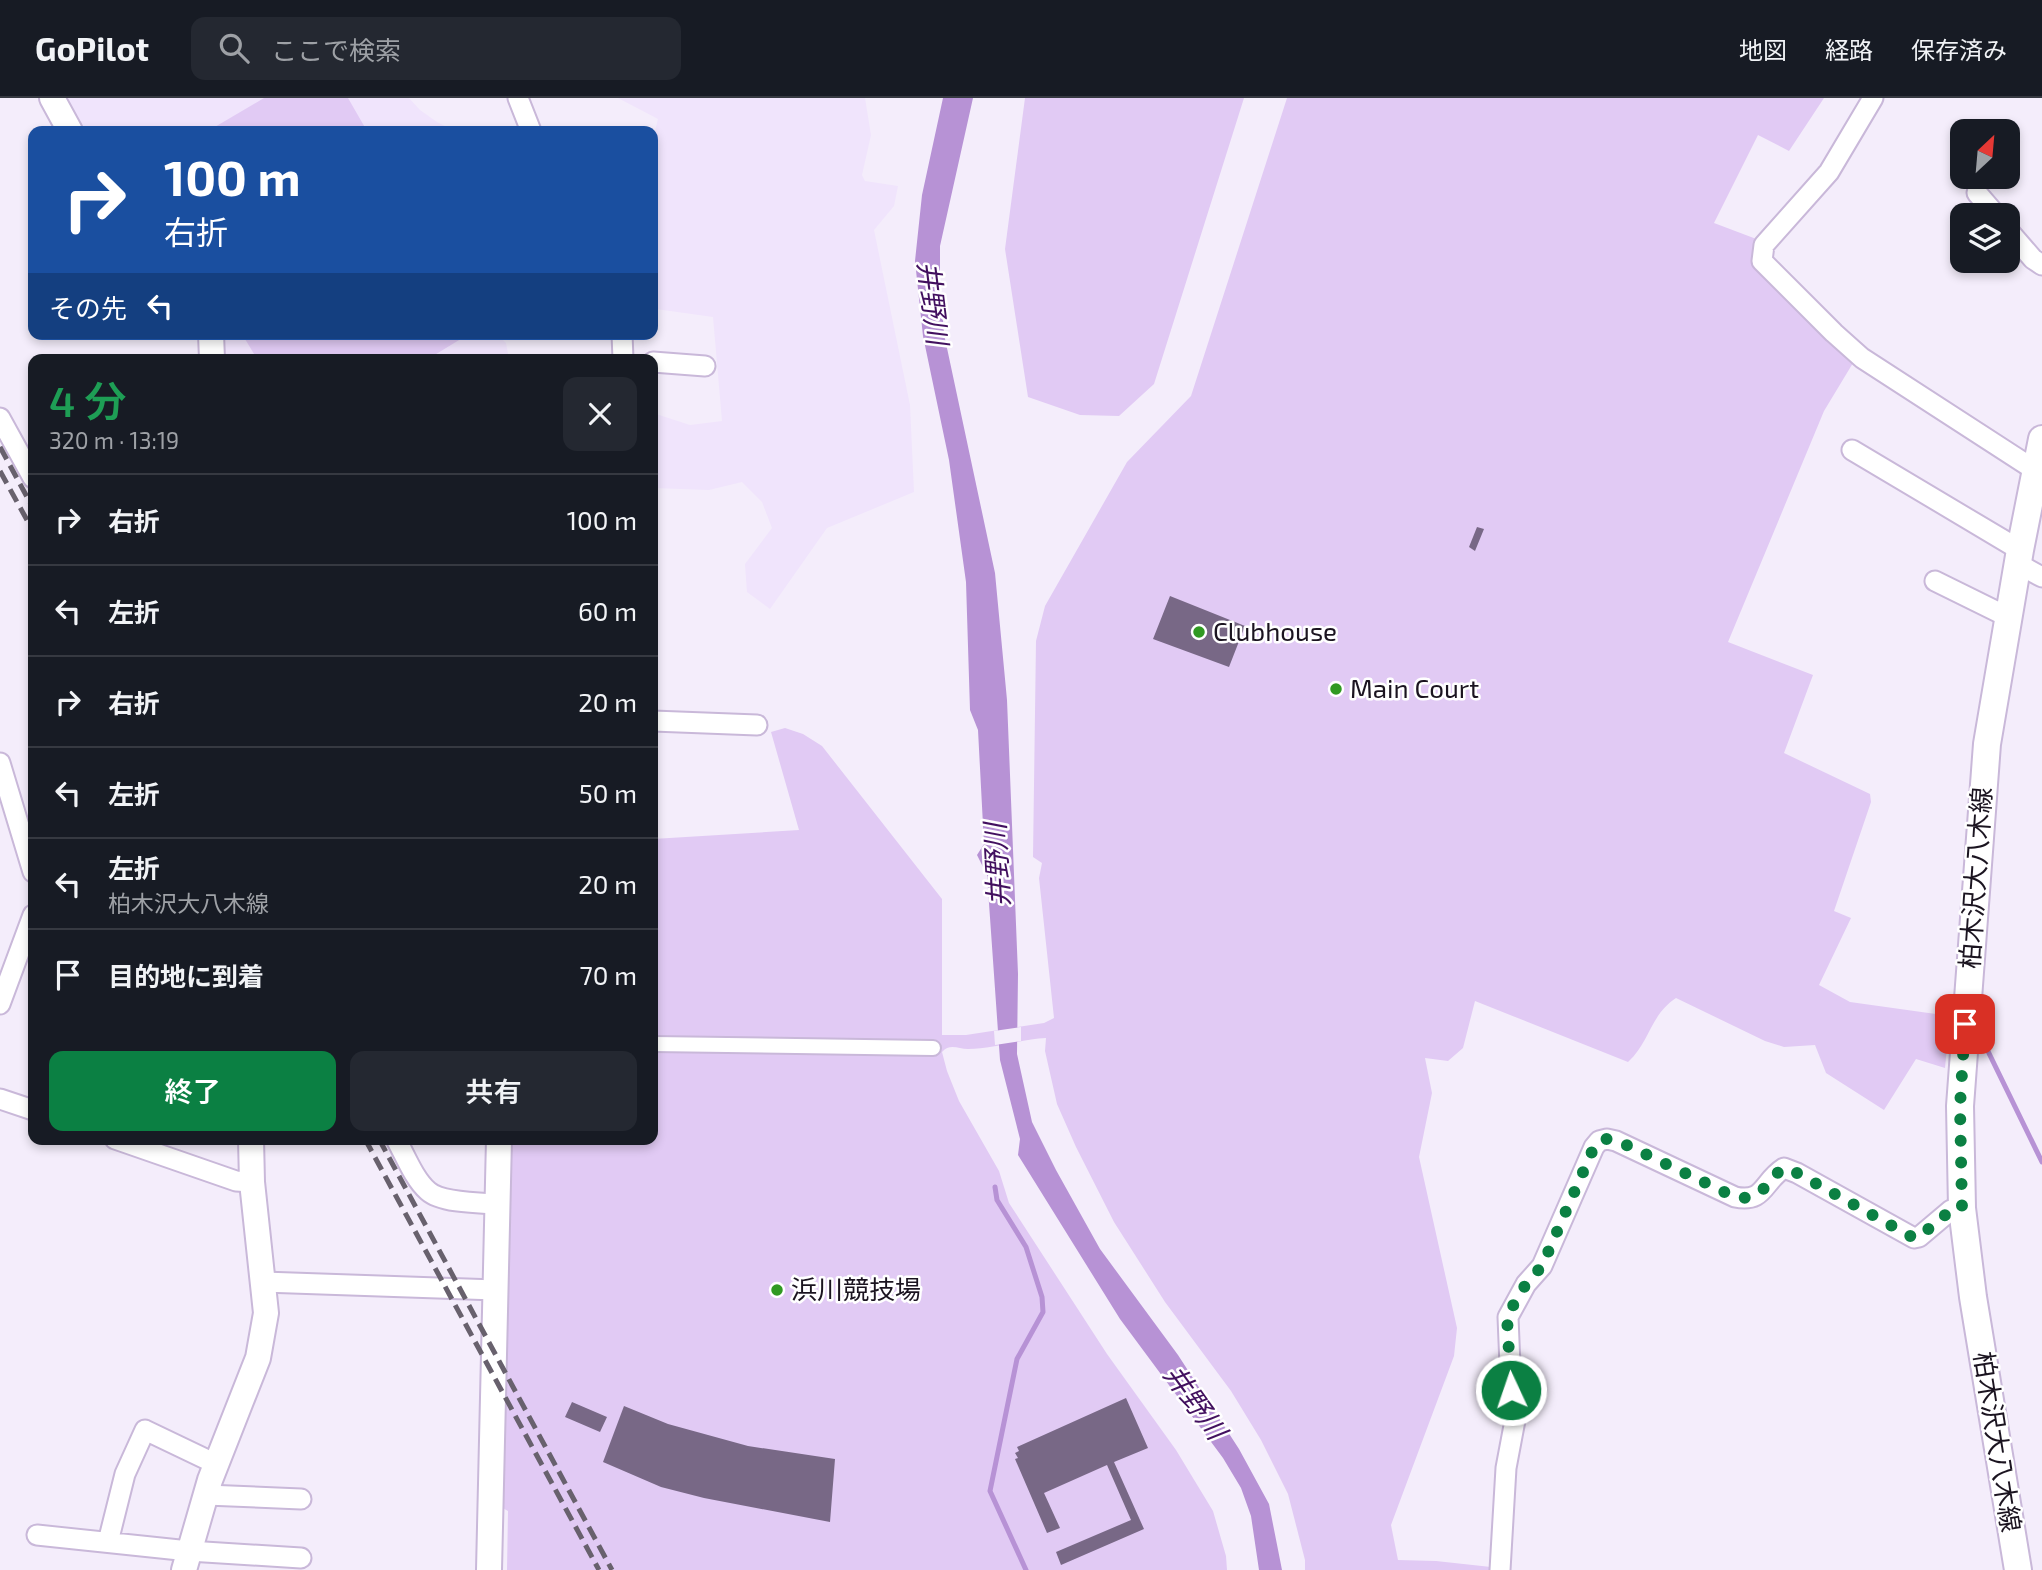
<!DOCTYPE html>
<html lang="ja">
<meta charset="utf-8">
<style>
body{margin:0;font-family:"Exo 2","Noto Sans JP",sans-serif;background:#242831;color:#f1f3f6;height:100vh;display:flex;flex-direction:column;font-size:26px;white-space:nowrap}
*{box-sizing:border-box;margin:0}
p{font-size:23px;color:#9ea1a6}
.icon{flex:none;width:38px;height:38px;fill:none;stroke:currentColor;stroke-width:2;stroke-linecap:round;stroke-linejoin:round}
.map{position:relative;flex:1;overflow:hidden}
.side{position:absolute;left:28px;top:256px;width:630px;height:791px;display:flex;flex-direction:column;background:#171b24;border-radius:14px;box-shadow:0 4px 10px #0003}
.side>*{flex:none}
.top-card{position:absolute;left:28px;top:28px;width:630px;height:214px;border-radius:14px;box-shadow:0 4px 10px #0003;background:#1a4fa0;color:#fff;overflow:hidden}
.needle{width:46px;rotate:26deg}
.controls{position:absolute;left:1950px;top:21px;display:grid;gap:14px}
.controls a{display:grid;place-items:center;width:70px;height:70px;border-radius:14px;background:#171b24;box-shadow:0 4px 10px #0003;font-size:35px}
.pin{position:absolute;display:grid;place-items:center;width:60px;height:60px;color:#fff;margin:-30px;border-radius:14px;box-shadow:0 4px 10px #0006}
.me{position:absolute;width:77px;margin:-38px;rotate:357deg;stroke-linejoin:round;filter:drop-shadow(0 0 5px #0008)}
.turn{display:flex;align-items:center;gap:24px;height:147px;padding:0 21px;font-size:32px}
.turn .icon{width:91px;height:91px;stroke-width:2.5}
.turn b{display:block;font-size:49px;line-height:60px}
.then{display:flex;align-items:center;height:66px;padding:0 21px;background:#0003;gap:14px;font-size:26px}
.round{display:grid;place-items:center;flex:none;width:74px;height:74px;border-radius:14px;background:#242831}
.summary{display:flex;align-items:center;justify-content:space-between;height:119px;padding:0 21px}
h1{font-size:42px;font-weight:600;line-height:52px;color:#1e9e55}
.primary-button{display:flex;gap:14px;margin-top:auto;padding:14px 21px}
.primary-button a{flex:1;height:80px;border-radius:14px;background:#0b8043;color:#fff;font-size:28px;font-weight:600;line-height:80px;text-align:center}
.primary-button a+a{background:#242831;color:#f1f3f6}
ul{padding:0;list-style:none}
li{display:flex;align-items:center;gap:21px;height:91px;padding:0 21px;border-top:2px solid #363941}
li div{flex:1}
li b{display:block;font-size:26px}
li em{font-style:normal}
header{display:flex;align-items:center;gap:42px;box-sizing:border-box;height:98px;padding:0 35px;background:#171b24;border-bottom:2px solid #363941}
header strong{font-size:33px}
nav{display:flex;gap:38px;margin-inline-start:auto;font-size:24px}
.search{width:490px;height:63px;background:#242831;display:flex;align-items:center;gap:18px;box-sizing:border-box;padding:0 24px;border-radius:14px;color:#9ea1a6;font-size:26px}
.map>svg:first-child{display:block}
.built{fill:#f0e4fc}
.green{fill:#e1caf4}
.water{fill:#b792d5}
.pier{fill:#f4edfb}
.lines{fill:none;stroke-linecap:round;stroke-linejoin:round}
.stream{stroke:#b792d5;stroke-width:5}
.building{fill:#786886}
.pedestrian-casing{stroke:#c9b8d9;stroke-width:18}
.minor-casing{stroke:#c9b8d9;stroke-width:23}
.tertiary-casing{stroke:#c9b8d9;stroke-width:28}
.secondary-casing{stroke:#c9b8d9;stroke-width:30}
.pedestrian{stroke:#fff;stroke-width:14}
.minor{stroke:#fff;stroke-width:19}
.tertiary{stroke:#fff;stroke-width:24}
.secondary{stroke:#fff;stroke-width:26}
.rail{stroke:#68616d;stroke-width:5;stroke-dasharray:14 7;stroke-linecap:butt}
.route{stroke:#0b8043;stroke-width:12;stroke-dasharray:0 21.6}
.poi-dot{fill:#309922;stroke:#fff;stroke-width:2.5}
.labels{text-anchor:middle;stroke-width:5;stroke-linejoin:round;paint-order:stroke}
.poi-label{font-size:26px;fill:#1b1420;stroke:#fff;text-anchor:start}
.street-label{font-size:26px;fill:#1b1420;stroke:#fff}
.water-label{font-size:28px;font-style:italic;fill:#42105f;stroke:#fff}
</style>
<header>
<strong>GoPilot</strong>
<div class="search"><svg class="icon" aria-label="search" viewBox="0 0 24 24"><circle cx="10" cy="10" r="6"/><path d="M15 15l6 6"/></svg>ここで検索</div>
<nav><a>地図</a><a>経路</a><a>保存済み</a></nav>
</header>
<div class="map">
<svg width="2042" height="1472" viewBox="0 0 2042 1472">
<rect width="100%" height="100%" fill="#f4edfb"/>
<!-- built -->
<path class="built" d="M63 0H409L420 12 437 24 455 33H80Z
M618 0H865L871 37 862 77 865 83 898 88 894 108 874 132 910 307 914 394 827 430 770 511 747 494 745 466 772 430 762 404 742 384 709 392 653 390 658 368 653 364V315L690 327 722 323 713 219 656 211 653 184V41L658 21Z
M218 236H497L506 245 509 261H221Z"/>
<!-- green -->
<path class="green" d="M264 0H348L367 33H208Z
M1025 0H1244L1154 286 1119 318 1080 317 1028 299 1005 151Z
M1287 0H1824L1789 53 1758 37 1714 125 1759 142 1753 154 1755 169 1853 265 1824 313 1728 544 1813 577 1784 655 1870 696 1871 704 1834 813 1851 820 1819 887 1850 904 1950 918 1945 970 1916 961 1884 1012 1826 975 1815 947 1784 949 1765 943 1676 900C1650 917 1650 944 1628 964L1475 903 1463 950 1448 963 1425 960 1432 995 1419 1059 1457 1230 1454 1258 1391 1427 1398 1462 1436 1463 1491 1469V1472H1305V1462L1288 1396 1261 1342 1231 1293 1165 1204 1114 1124 1076 1049 1057 1006 1045 953 1046 940C1021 941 994 951 968 951 958 951 950 945 942 954L947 973 959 1003 999 1073 1009 1105 1107 1256 1176 1352 1213 1413 1226 1458 1227 1472H507L508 1413 499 1408 508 1041H653V741L799 732 771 634 785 630 803 636 822 648 942 801V937H966L1044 925 1054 920 1039 780 1042 765 1033 759 1036 543 1045 508 1127 364 1191 298Z
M242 236H469L428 261H257Z"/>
<!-- water -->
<path class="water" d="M943 0H973L940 148V184L944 236 995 475 1007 602 1018 876 1017 956 1032 1024 1056 1072 1100 1151 1178 1257 1239 1351 1269 1406 1282 1472H1259L1251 1418 1241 1390 1223 1360 1120 1221 1018 1057 1020 1041 1000 962 987 777 977 757 984 746 978 632 970 612 966 484 949 362 923 238 915 163 922 97Z"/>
<!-- pier -->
<path class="pier" d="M1021 929V943L995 947 994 933Z"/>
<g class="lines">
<!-- stream -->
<path class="stream" d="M1983 925V943L2042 1064
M995 1089 997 1102 1026 1149 1042 1199 1043 1214 1017 1261 990 1393 1026 1472"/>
</g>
<!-- building -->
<path class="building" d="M1477 429 1484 431 1475 453 1469 449Z
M1170 498 1245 528 1229 569 1153 541Z
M1126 1300 1148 1350 1114 1364 1144 1431 1061 1467 1056 1454 1131 1422 1107 1367 1044 1395 1060 1430 1047 1435 1015 1361 1018 1360 1015 1355 1019 1353 1017 1349Z
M572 1304 607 1319 600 1334 565 1319Z
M624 1308 668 1326 748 1348 835 1361 830 1424 704 1400 661 1389 603 1364Z"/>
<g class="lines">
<defs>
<path id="pedestrian" d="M653 946 933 950"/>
<path id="minor" d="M518 0 531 33
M1873 0 1829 74 1764 147 1762 163 1834 235 1862 260 2035 372
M1977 95 1996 117
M2007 131 2033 161 2042 167
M622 236 623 261
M653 264 705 268
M0 320 33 380
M1852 352 2020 452
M2018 466 2042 479
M1935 483 2008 519
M653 623 757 627
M0 665 33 774
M0 906 33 817
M0 1001 33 1012
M115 1041 236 1083 252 1084
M396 1041C405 1057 414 1081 428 1093 441 1105 480 1105 498 1106
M263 1184 496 1192
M206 1397 301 1401
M37 1437 189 1453 301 1460
M108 1444 125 1376 145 1332 216 1366
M1500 1472 1506 1370 1516 1317 1511 1292 1508 1219 1526 1186 1542 1168 1594 1049 1599 1043 1607 1041 1616 1043 1735 1099C1765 1105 1762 1084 1784 1070L1797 1075 1914 1140 1919 1139 1951 1112 1962 1110"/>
<path id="tertiary" d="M52 0 70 33
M211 236 212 261
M184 1472 210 1382 258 1260 266 1215 252 1084 251 1041
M489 1472 499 1041"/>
<path id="secondary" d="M2018 1472 1973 1199 1962 1110 1960 1008 1987 646 2020 452 2042 341"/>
</defs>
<!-- pedestrian casing -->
<use href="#pedestrian" class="pedestrian-casing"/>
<!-- minor casing -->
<use href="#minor" class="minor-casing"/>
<!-- tertiary casing -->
<use href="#tertiary" class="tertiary-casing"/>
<!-- secondary casing -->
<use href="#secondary" class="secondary-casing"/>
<!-- pedestrian -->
<use href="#pedestrian" class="pedestrian"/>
<!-- minor -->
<use href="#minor" class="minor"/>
<!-- tertiary -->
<use href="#tertiary" class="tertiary"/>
<!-- secondary -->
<use href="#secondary" class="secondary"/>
<!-- rail -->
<path class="rail" d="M0 349 33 410
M0 373 33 433
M365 1041 599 1472
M379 1041 612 1472"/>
</g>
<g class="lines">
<!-- route -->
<path class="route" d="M1511 1292 1507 1219 1511 1211 1526 1186 1542 1168 1594 1049 1599 1043 1606 1041 1616 1042 1735 1099C1766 1104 1762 1084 1784 1070L1797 1075 1914 1140 1919 1139 1951 1112 1962 1110 1960 1008 1965 926"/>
</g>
<!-- markers -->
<g class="poi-dot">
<circle cx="1199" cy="534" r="7"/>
<circle cx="1336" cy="591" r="7"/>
<circle cx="777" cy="1192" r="7"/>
</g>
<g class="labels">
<!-- poi labels -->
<g class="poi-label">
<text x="1213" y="543">Clubhouse</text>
<text x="1350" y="600">Main Court</text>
<text x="791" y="1201">浜川競技場</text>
</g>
<!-- street labels -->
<g class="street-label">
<text transform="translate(1976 780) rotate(-86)" y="9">柏木沢大八木線</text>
<text transform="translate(1997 1344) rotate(81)" y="9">柏木沢大八木線</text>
</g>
<!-- water labels -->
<g class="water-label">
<text transform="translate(933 205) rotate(83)" y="10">井野川</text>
<text transform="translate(997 767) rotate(-93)" y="10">井野川</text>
<text transform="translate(1195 1304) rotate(54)" y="10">井野川</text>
</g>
</g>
</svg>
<div class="controls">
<a><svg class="needle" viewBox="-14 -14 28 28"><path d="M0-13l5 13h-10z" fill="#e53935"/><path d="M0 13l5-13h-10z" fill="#9ea1a6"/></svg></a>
<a><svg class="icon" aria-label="layers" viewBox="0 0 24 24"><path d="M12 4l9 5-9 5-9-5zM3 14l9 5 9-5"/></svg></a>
</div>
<div class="pin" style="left:1965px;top:926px;background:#d93025"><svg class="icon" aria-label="arrive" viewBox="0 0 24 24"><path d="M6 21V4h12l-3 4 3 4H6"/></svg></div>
<svg class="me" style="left:1511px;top:1292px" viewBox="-20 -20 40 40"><circle r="17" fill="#0b8043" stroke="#fff" stroke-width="3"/><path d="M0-11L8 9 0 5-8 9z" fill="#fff"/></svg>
<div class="top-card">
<div class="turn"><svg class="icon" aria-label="right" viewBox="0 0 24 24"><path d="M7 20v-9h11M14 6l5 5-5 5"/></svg><div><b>100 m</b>右折</div></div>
<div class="then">その先<svg class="icon" aria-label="left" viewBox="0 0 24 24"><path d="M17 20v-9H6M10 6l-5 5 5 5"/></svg></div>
</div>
<section class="side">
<div class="summary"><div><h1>4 分</h1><p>320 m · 13:19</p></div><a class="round"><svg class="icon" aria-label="close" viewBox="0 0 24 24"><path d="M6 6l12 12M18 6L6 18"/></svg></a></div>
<ul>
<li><svg class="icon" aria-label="right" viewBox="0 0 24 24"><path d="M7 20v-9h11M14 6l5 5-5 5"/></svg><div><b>右折</b></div><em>100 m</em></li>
<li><svg class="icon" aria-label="left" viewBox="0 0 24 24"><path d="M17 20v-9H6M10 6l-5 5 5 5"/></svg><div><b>左折</b></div><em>60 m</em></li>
<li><svg class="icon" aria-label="right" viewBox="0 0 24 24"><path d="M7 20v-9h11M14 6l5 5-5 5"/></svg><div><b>右折</b></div><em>20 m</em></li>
<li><svg class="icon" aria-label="left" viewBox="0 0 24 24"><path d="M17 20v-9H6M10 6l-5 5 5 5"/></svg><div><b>左折</b></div><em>50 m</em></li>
<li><svg class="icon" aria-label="left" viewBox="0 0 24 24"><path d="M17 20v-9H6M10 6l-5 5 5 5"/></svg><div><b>左折</b><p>柏木沢大八木線</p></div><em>20 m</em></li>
<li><svg class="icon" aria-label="arrive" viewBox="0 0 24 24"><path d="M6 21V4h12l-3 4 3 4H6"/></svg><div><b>目的地に到着</b></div><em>70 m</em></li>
</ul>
<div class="primary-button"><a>終了</a><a>共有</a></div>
</section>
</div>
